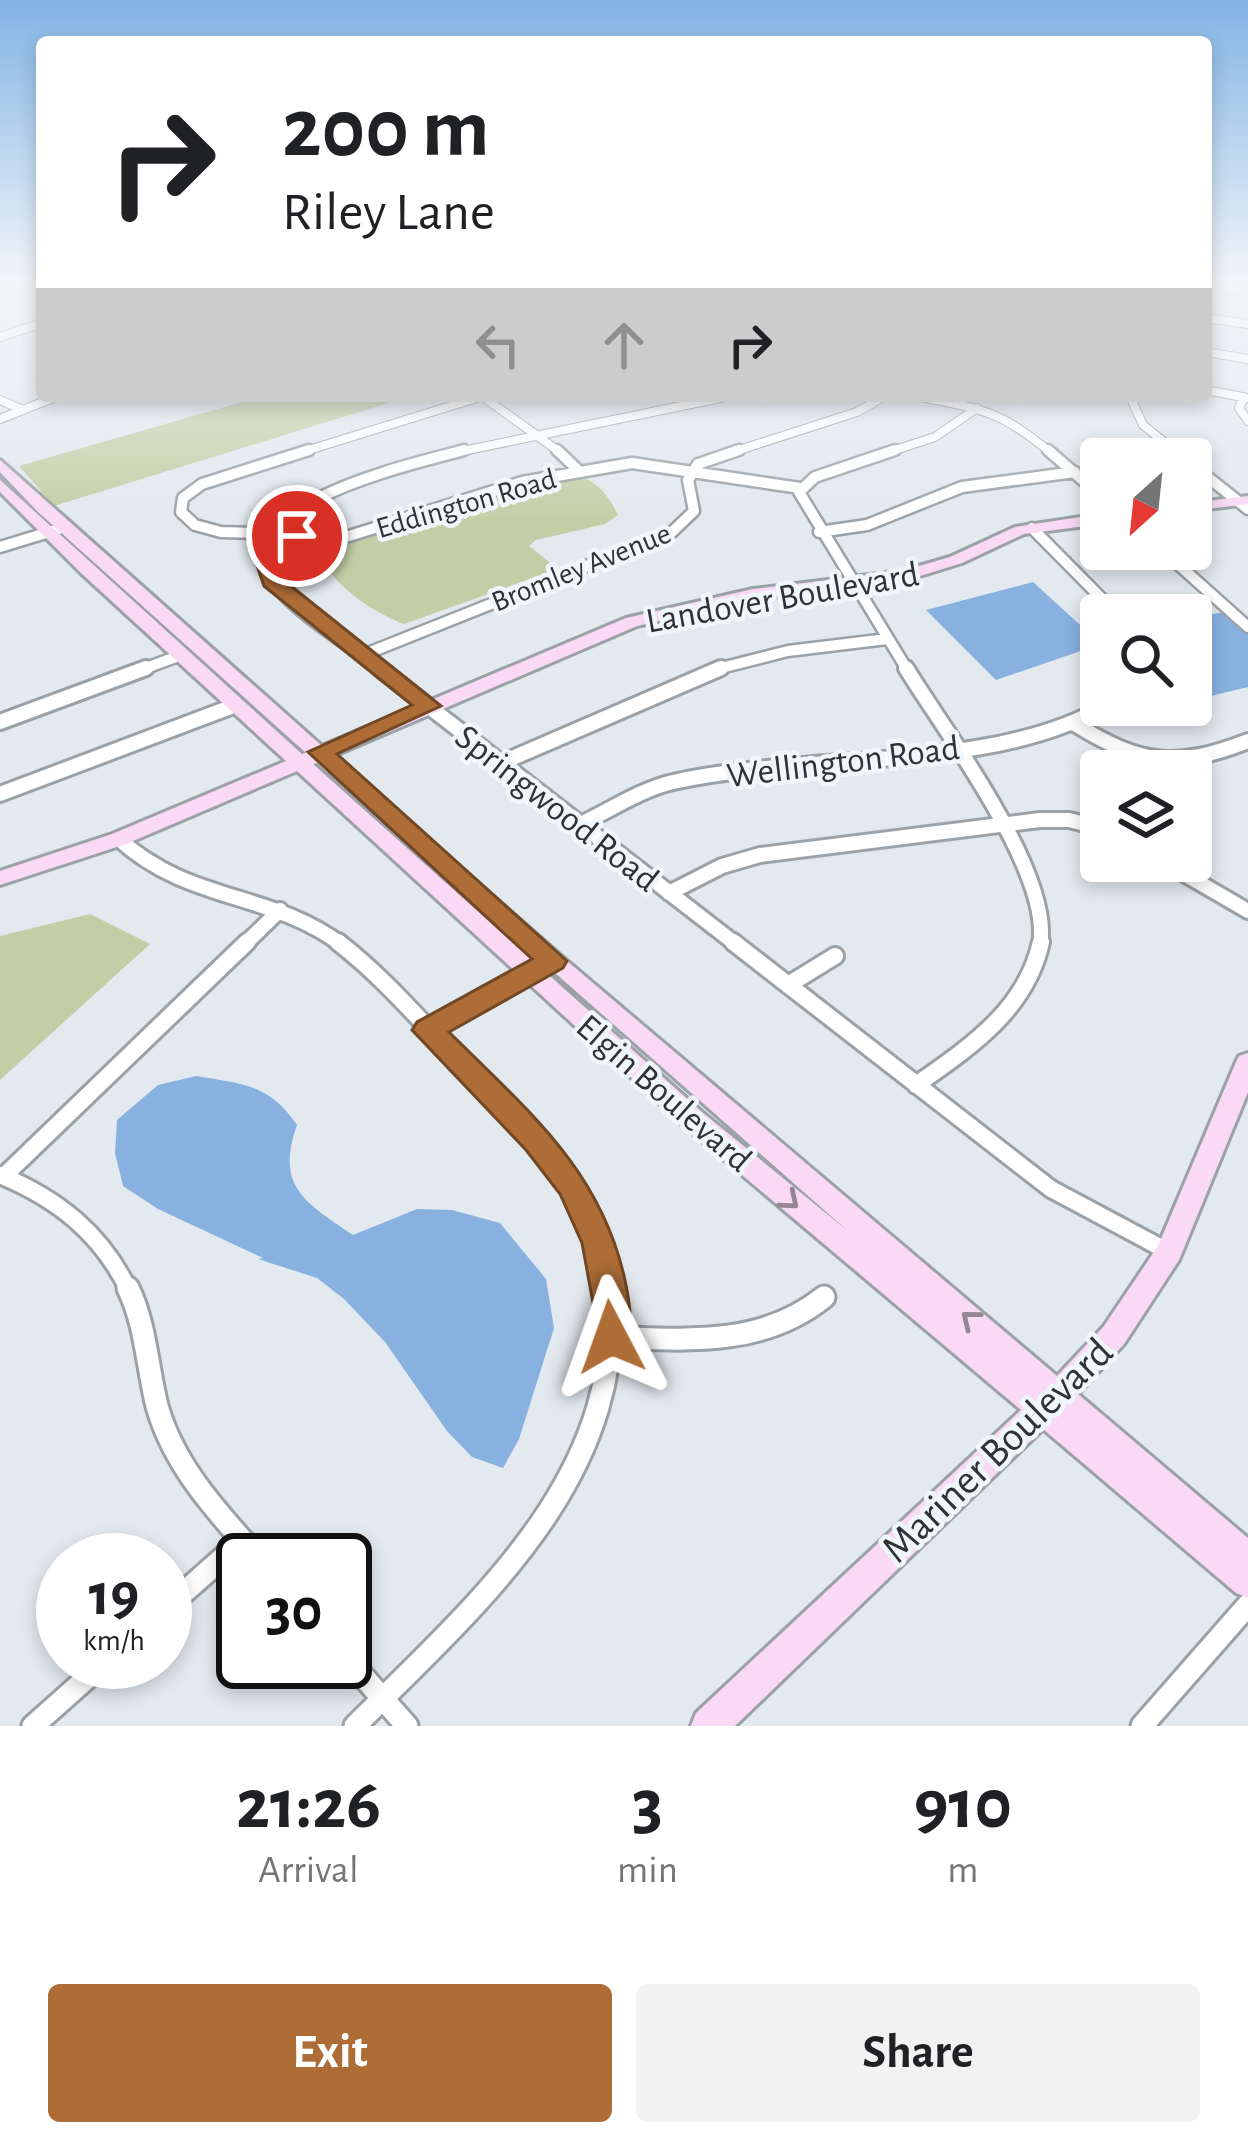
<!DOCTYPE html>
<style>
body{margin:0;font-family:"Alegreya Sans",sans-serif;background:#f2f2f2;color:#202124;height:100vh;display:flex;flex-direction:column;font-size:45px;white-space:nowrap}
*{box-sizing:border-box;margin:0}
p{font-size:39px;color:#757577}
.icon{flex:none;width:66px;height:66px;fill:none;stroke:currentColor;stroke-width:2;stroke-linecap:round;stroke-linejoin:round}
.map{position:relative;height:1726px;overflow:hidden}
.side{display:flex;flex-direction:column;background:#fff;flex:1}
.side>*{flex:none}
.guide{position:absolute;left:36px;top:36px;width:1176px;height:366px;border-radius:12px;box-shadow:0 6px 18px #0003;background:#fff;color:#202124;overflow:hidden}
.needle{width:78px;rotate:207deg}
.controls{position:absolute;left:1080px;top:438px;display:grid;gap:24px}
.controls a{display:grid;place-items:center;width:132px;height:132px;border-radius:12px;background:#fff;box-shadow:0 6px 18px #0003;font-size:60px}
.speed{position:absolute;left:36px;top:1533px;display:flex;gap:24px;font-size:60px;font-weight:700;text-align:center}
.speed>*{display:grid;place-content:center;width:156px;height:156px;border-radius:50%;background:#fff;box-shadow:0 6px 18px #0003;line-height:1}
.speed small{font-size:30px;font-weight:400}
.speed .limit{border:6px solid #111;border-radius:18px;background:#fff;color:#111}
.pin{position:absolute;display:grid;place-items:center;width:102px;height:102px;color:#fff;margin:-51px;border:6px solid #fff;border-radius:50%;box-shadow:0 3px 12px #0007}
.me{position:absolute;width:132px;margin:-66px;rotate:356deg;stroke-linejoin:round;filter:drop-shadow(0 0 9px #0008)}
.turn{display:flex;align-items:center;gap:42px;height:252px;padding:0 48px;font-size:54px}
.turn .icon{width:156px;height:156px;stroke-width:2.5}
.turn b{display:block;font-size:84px;line-height:102px}
.lanes{display:flex;align-items:center;height:114px;padding:0 48px;background:#0003;justify-content:center;gap:60px;direction:ltr}
.lanes .off{opacity:.35}
.eta{display:flex;justify-content:space-evenly;align-items:center;height:204px;text-align:center}
.eta b{font-size:72px;font-weight:700;line-height:84px}
.primary-button{display:flex;gap:24px;margin-top:auto;padding:24px 48px}
.primary-button a{flex:1;height:138px;border-radius:12px;background:#ae6d37;color:#fff;font-size:48px;font-weight:700;line-height:138px;text-align:center}
.primary-button a+a{background:#f2f2f2;color:#202124}
.map>svg:first-child{display:block}
.green{fill:#c2cfa6}
.water{fill:#88b1e0}
.lines{fill:none;stroke-linecap:round;stroke-linejoin:round}
.street-far4-casing{stroke:#9ba2a7;stroke-width:10}
.street-far3-casing{stroke:#9ba2a7;stroke-width:15}
.street-far2-casing{stroke:#9ba2a7;stroke-width:20}
.street-far1-casing{stroke:#9ba2a7;stroke-width:22}
.street-casing{stroke:#9ba2a7;stroke-width:27}
.secondary-casing{stroke:#9ba2a7;stroke-width:6}
.street-far4{stroke:#fff;stroke-width:8}
.street-far3{stroke:#fff;stroke-width:10}
.street-far2{stroke:#fff;stroke-width:14}
.street-far1{stroke:#fff;stroke-width:16}
.street{stroke:#fff;stroke-width:21}
.secondary{fill:#fad9f4;fill-rule:evenodd}
.oneway{stroke:#958694}
.route{fill:#ae6d37;stroke:#714724;stroke-width:3}
.labels{text-anchor:middle;stroke-width:9;stroke-linejoin:round;paint-order:stroke}
.far-street-label{font-size:30px;fill:#303234;stroke:#eff6fc}
.street-label{font-size:36px;fill:#303234;stroke:#eff6fc}
.near-street-label{font-size:42px;fill:#303234;stroke:#eff6fc}
</style>
<div class="map">
<svg width="1248" height="1726" viewBox="0 0 1248 1726">
<rect width="100%" height="100%" fill="#e2e9ef"/>
<!-- green -->
<path class="green" d="M263 396H411L54 506 19 466Z
M575 475C596 479 609 496 618 515L605 524 536 540 529 546 558 569 404 624C370 611 327 582 317 547L476 496Z
M90 914 150 944 0 1080V936Z"/>
<!-- water -->
<path class="water" d="M1033 582 1101 644 996 680 926 610Z
M1230 611 1248 630V687L1211 696 1191 684V618Z
M196 1076C243 1084 269 1084 297 1125 275 1187 305 1202 353 1235L417 1209 452 1210 500 1223 546 1279 554 1328 519 1439 503 1468 472 1457 447 1431 385 1342 344 1299 317 1278 258 1259 263 1258 158 1209 123 1186 115 1153 117 1120 158 1085Z"/>
<g class="lines">
<defs>
<path id="street-far4" d="M0 283 42 284
M1206 286 1248 292
M1206 318 1248 324
M0 337 42 323
M1206 352 1248 359
M1206 390 1248 398
M482 396 561 453
M916 396C981 409 1000 410 1051 453
M1130 396 1143 425 1178 453
M1244 397 1239 408 1248 421
M0 400 23 410
M0 419 58 396
M299 453 483 396
M453 453 730 396
M730 453 857 412 885 396
M886 453 935 437 977 408"/>
<path id="street-far3" d="M309 450 202 484 183 498 181 512 195 525 221 532 349 536 522 482 632 463 800 488
M557 450 579 471
M895 450 815 477 799 492 908 671
M1048 450 1101 496
M1173 450 1185 459
M1191 464 1248 509
M1032 528 1118 615
M819 532 867 525 962 487 1075 472
M0 547 59 529
M1161 549 1248 627
M363 655 672 532 694 511 688 480 698 464 739 450
M138 671 181 655
M383 671C352 647 298 615 275 585 216 505 419 463 464 450
M709 671 788 651 887 639"/>
<path id="street-far2" d="M379 668 737 945
M906 668C945 732 1053 873 1040 945
M0 722 146 668
M1075 724C1141 765 1176 769 1248 741
M501 763 721 668
M0 794 236 705
M581 824C610 810 642 789 673 782 804 752 993 773 1107 705
M119 839C189 903 270 891 342 945
M1162 861 1248 911
M669 893 722 866 760 855 1040 820H1069L1101 828
M244 945 280 910"/>
<path id="street-far1" d="M338 942C382 976 418 1018 456 1058 524 1129 596 1188 609 1291
M733 942 1051 1189 1169 1252
M788 985 835 956
M428 1030 552 961
M916 1085C970 1047 1026 1010 1041 942
M0 1175C58 1199 102 1234 129 1291
M4 1176 247 942"/>
<path id="street" d="M128 1288C146 1325 147 1366 157 1406 174 1467 219 1514 260 1560
M611 1337C686 1340 762 1347 824 1297
M165 1609 242 1541
M345 1656 407 1726
M33 1726 105 1662
M355 1726C476 1605 628 1476 609 1288
M1142 1726 1248 1605"/>
<path id="secondary" d="M0 460 322 746 626 618 753 589 902 571 950 557 1015 527 1101 514V524L1024 534 962 563 904 581 753 599 637 626 333 756 560 955 1057 1376 1104 1326 1158 1246 1236 1062 1239 1056 1248 1053V1092L1179 1260 1124 1344 1078 1394 1248 1538V1598L1236 1593 1043 1429 735 1726H691L696 1713 1021 1410 684 1126 297 771 126 844 0 885V871L112 834 286 761 81 573 0 492V480L302 754 306 753 38 512 0 472ZM317 763 849 1232 702 1112 313 764Z
M1248 496V504L1191 511V503Z"/>
</defs>
<!-- street-far4 casing -->
<use href="#street-far4" class="street-far4-casing"/>
<!-- street-far3 casing -->
<use href="#street-far3" class="street-far3-casing"/>
<!-- street-far2 casing -->
<use href="#street-far2" class="street-far2-casing"/>
<!-- street-far1 casing -->
<use href="#street-far1" class="street-far1-casing"/>
<!-- street casing -->
<use href="#street" class="street-casing"/>
<!-- secondary casing -->
<use href="#secondary" class="secondary-casing"/>
<!-- street-far4 -->
<use href="#street-far4" class="street-far4"/>
<!-- street-far3 -->
<use href="#street-far3" class="street-far3"/>
<!-- street-far2 -->
<use href="#street-far2" class="street-far2"/>
<!-- street-far1 -->
<use href="#street-far1" class="street-far1"/>
<!-- street -->
<use href="#street" class="street"/>
<!-- secondary -->
<use href="#secondary" class="secondary"/>
</g>
<!-- one-way arrows -->
<defs><path id="oneway-chevron" d="M-2-3.5L2.5 0L-2 3.5" fill="none" stroke-width="1.6" stroke-linecap="round" stroke-linejoin="round" transform="scale(3)"/></defs>
<g class="oneway">
<use href="#oneway-chevron" transform="translate(790 1201) rotate(40)"/>
<use href="#oneway-chevron" transform="translate(970 1319) rotate(-141)"/>
</g>
<!-- sky -->
<linearGradient id="sky" x2="0" y2="1"><stop stop-color="#81b3e5"/><stop offset="0.54" stop-color="#f2f5f8"/><stop offset="1" stop-color="#f2f5f8" stop-opacity="0"/></linearGradient>
<rect width="1248" height="521" fill="url(#sky)"/>
<!-- route -->
<path class="route" d="M270 529 297 530 307 536 297 542 278 541 274 554 281 578 441 706 337 754 567 961 563 968 449 1032C528 1111 603 1171 626 1285 630 1306 634 1329 625 1349L611 1354 598 1349 593 1337V1303L582 1243 560 1194 526 1150 412 1030 417 1022 532 959 308 752 412 705 264 586 253 554 260 535Z"/>
<g class="labels">
<!-- far-street labels -->
<g class="far-street-label">
<text transform="translate(466 503) rotate(-16)" y="10">Eddington Road</text>
<text transform="translate(581 567) rotate(-22)" y="10">Bromley Avenue</text>
</g>
<!-- street labels -->
<g class="street-label">
<text transform="translate(782 596) rotate(-10)" y="13">Landover Boulevard</text>
<text transform="translate(843 760) rotate(-7)" y="13">Wellington Road</text>
<text transform="translate(558 807) rotate(38)" y="13">Springwood Road</text>
<text transform="translate(665 1092) rotate(41)" y="13">Elgin Boulevard</text>
</g>
<!-- near-street labels -->
<g class="near-street-label">
<text transform="translate(996 1449) rotate(-44)" y="15">Mariner Boulevard</text>
</g>
</g>
</svg>
<div class="controls">
<a><svg class="needle" viewBox="-14 -14 28 28"><path d="M0-13l5 13h-10z" fill="#e53935"/><path d="M0 13l5-13h-10z" fill="#757577"/></svg></a>
<a><svg class="icon" aria-label="search" viewBox="0 0 24 24"><circle cx="10" cy="10" r="6"/><path d="M15 15l6 6"/></svg></a>
<a><svg class="icon" aria-label="layers" viewBox="0 0 24 24"><path d="M12 4l9 5-9 5-9-5zM3 14l9 5 9-5"/></svg></a>
</div>
<div class="speed"><div>19<small>km/h</small></div><div class="limit">30</div></div>
<div class="pin" style="left:297px;top:536px;background:#d93025"><svg class="icon" aria-label="arrive" viewBox="0 0 24 24"><path d="M6 21V4h12l-3 4 3 4H6"/></svg></div>
<svg class="me" style="left:611px;top:1337px" viewBox="-20 -20 40 40"><path d="M0-17L14 15 0 8-14 15z" fill="#ae6d37" stroke="#fff" stroke-width="4"/></svg>
<div class="guide">
<div class="turn"><svg class="icon" aria-label="right" viewBox="0 0 24 24"><path d="M7 20v-9h11M14 6l5 5-5 5"/></svg><div><b>200 m</b>Riley Lane</div></div>
<div class="lanes"><svg class="icon off" aria-label="left" viewBox="0 0 24 24"><path d="M17 20v-9H6M10 6l-5 5 5 5"/></svg><svg class="icon off" aria-label="ahead" viewBox="0 0 24 24"><path d="M12 20V5M6 11l6-6 6 6"/></svg><svg class="icon" aria-label="right" viewBox="0 0 24 24"><path d="M7 20v-9h11M14 6l5 5-5 5"/></svg></div>
</div>
</div>
<section class="side">
<div class="eta">
<div><b>21:26</b><p>Arrival</p></div>
<div><b>3</b><p>min</p></div>
<div><b>910</b><p>m</p></div>
</div>
<div class="primary-button"><a>Exit</a><a>Share</a></div>
</section>
